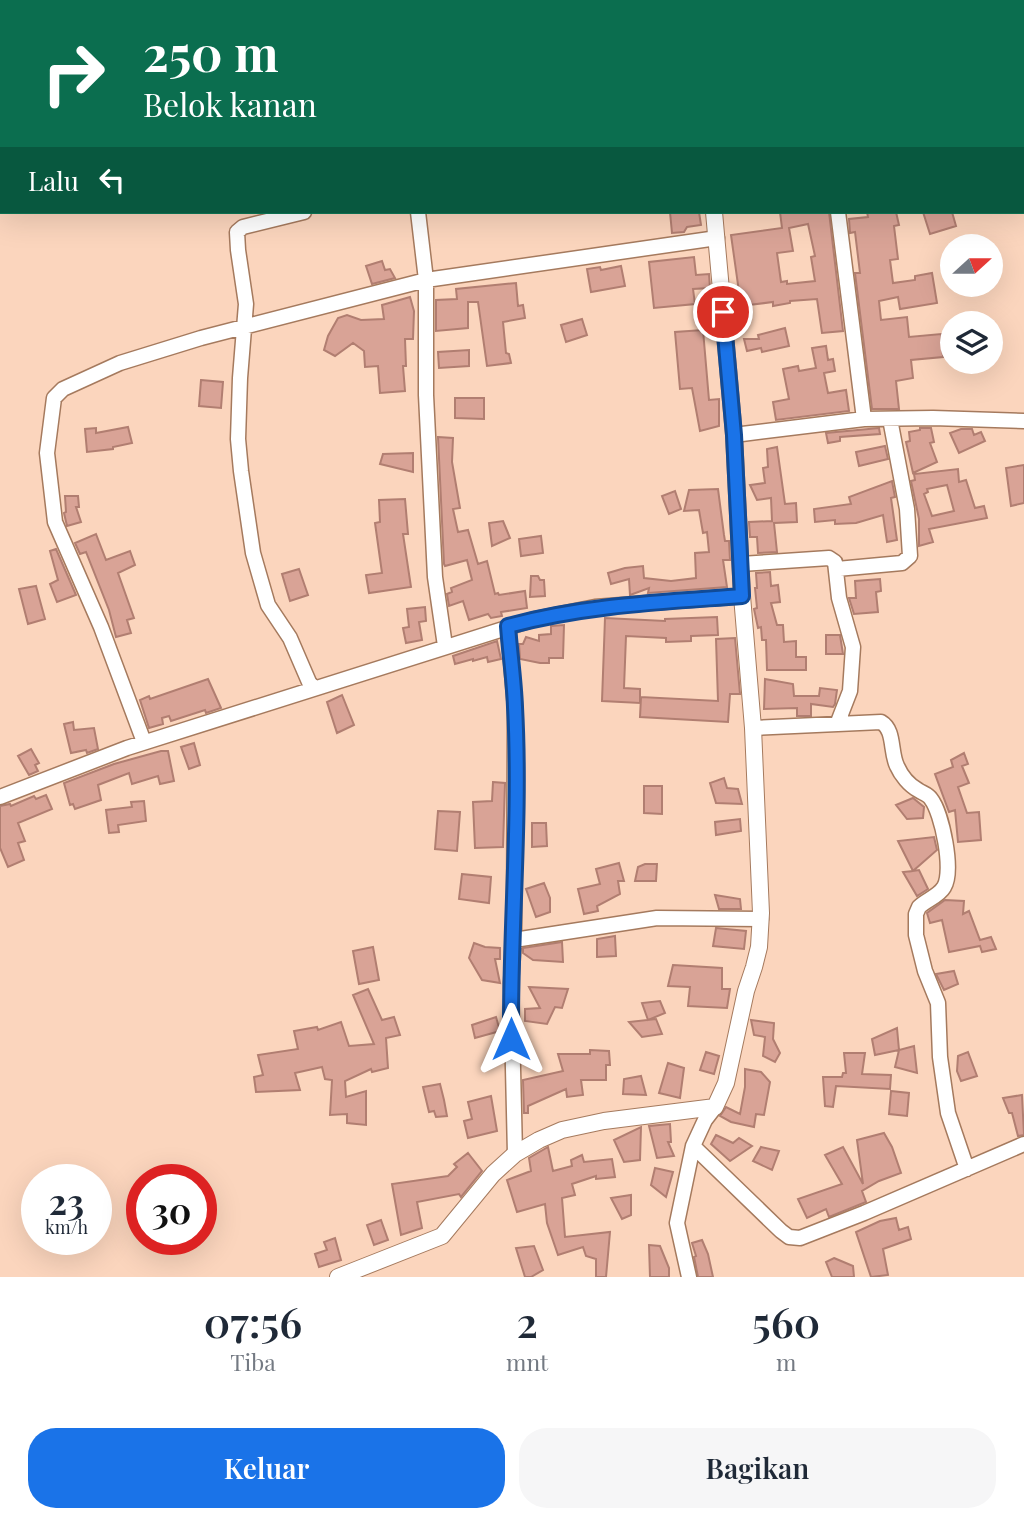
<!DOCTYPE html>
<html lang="id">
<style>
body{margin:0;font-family:"Playfair Display",serif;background:#f6f6f7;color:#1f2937;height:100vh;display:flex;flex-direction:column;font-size:26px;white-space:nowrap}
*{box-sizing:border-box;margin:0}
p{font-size:23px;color:#747a83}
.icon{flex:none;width:38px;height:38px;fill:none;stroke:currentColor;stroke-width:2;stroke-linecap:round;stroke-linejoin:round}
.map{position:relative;height:1277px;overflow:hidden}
.side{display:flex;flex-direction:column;background:#fff;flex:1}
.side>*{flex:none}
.guide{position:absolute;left:0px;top:0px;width:1026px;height:214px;box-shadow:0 7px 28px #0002;background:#0b6e4f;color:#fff;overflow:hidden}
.needle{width:46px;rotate:69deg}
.tools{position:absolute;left:940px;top:234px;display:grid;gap:14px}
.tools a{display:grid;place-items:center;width:63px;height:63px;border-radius:50%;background:#fff;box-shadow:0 7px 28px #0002;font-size:35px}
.speed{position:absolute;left:21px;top:1164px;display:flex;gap:14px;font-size:35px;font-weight:700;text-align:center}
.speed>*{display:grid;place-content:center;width:91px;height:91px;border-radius:50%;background:#fff;box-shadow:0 7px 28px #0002;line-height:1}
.speed small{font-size:18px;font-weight:400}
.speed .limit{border:10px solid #d22;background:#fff;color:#111}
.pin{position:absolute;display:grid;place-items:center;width:60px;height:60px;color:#fff;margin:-30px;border:4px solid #fff;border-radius:50%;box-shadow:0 2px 7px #0007}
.me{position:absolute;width:77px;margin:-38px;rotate:0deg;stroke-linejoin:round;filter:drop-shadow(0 0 5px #0008)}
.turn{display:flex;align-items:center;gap:24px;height:147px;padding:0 28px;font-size:32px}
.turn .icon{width:91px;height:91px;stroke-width:2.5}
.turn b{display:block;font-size:49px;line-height:60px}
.then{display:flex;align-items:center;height:66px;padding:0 28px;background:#0003;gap:14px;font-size:26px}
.eta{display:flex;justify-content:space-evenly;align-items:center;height:119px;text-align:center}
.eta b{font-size:42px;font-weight:600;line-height:49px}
.cta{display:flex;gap:14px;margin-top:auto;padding:14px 28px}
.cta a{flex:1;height:80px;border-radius:28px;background:#1a73e8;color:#fff;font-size:28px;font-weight:600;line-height:80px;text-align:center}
.cta a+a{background:#f6f6f7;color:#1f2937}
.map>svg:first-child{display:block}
.building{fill:#d9a396;stroke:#b17e71;stroke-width:2;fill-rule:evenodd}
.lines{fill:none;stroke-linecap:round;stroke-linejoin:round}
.minor-casing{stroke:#a57a5e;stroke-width:17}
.tertiary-casing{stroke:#a57a5e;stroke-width:18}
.minor{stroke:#fff;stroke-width:14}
.tertiary{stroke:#fff;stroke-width:16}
.route-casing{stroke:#114b97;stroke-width:18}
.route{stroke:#1a73e8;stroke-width:12}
</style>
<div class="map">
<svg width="1024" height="1277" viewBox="0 0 1024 1277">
<rect width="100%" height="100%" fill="#fbd5bd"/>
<!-- building -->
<path class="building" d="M670 212H699L701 225 687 227 684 232 672 233Z
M780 212H829L843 331 822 333 817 299 790 301V303L773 306V302L741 306 731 235 782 228ZM808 224 815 256 811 257 815 281 787 284V281L781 282 777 253 793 251 789 228Z
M867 212H896L899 225 894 226 898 259 890 260 893 283 915 280V276L932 273 937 303 900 309 898 297 879 301 881 320 907 317 909 337 941 334 943 357 911 360 913 378 896 381 899 409H872L855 273H860L855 232 850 233 849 219 868 217Z
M923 212H952L956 226 930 234Z
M694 257 696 275 709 274 710 288 693 289 695 304 654 308 649 262Z
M382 261 385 270 390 269 395 278 372 284 366 266Z
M621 266 625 286 591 292 587 269 600 267 601 270Z
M516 283 518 306 523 305 525 318 503 322 506 353 509 354 511 363 487 366 478 302H468V328L436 331V300L457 299 456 289Z
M410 297 414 311 413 339H405L406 366H403L405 391 380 393 378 366 365 367 364 351 353 343 335 356 324 350 328 336 338 318 347 315 361 320 384 319 382 305Z
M582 319 587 335 566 342 561 325Z
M785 328 789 346 762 352 761 348 747 351 744 339H759L758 335Z
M703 330 709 400 719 399V426L700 431 692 388 680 389 675 332Z
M826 346 828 360 833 359 835 371 824 373 828 393 846 390 849 411 776 420 773 402 789 399 783 369 798 366 799 371 816 368 812 348Z
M469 350V366L439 368 438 352Z
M201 380 223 382 221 408 199 406Z
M455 398H484V419L455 418Z
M128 427 132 443 113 447V449L87 452 85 429 96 428V433Z
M879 428 880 434 840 437V441L828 443 826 433Z
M920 428H931L934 442 930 443 937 462 913 473 906 442 910 441 909 432 920 430Z
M961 429H972L974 435 981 432 985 441 959 453 950 433Z
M438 437 453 438 452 462 460 508 453 509 458 532 468 530 478 564 487 561 495 594 498 593 499 595 525 591 527 608 501 612 502 616 491 618 488 614 469 620 463 601 449 606 447 594 452 592 451 588 472 580 467 560 445 566 444 564Z
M885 446 888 459 859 466 856 452Z
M777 447 785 504 796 503 797 522 774 523 777 552 758 553 757 537H750L749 522 772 521 771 498 757 500 750 485 765 483 763 468 768 467 767 449Z
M413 453V472L380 464 383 454Z
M1024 465V503L1011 506 1006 468Z
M958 469 959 482 966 480 975 508 984 506 987 518 929 529 933 542 919 546V519L911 481 915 480 914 474ZM947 485 954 511 932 516 924 494 928 492 927 489Z
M892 481 895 497 891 498 897 540 887 542 883 515 856 523 835 524V520L815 522 814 509 851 504 849 497Z
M718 489 724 535 725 541H729L730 560H723L727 587 648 593 649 588 630 595 629 579 611 584 608 573 625 568 643 566 644 578 671 581 696 578 695 553 709 552 707 532 703 533 699 510 684 511 689 490Z
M675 491 681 509 669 514 662 496Z
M65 496H78L79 507H76L81 522 67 526 64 513 66 512Z
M405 499 408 534H403L411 587 369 593 366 575 382 573 375 523 380 522 379 500Z
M503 521 510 538 492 546 489 523Z
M96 534 106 560 130 551 135 565 118 573 134 618 127 620 131 633 116 637 109 610 86 552 80 554 75 543Z
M541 536 543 553 521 556 519 539Z
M56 549 76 595 57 602 50 584 58 580 50 551Z
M299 569 308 595 290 601 282 574Z
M770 572 771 586 778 585 780 602 771 603 777 625H783L784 642 796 641V657H806V670H767L766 640H762L761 627 758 628 754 609 757 608 755 588H757L756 573Z
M531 576H538L540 580H544L545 596 530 597Z
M880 579 881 591 876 592 878 612 854 614 849 598H856L855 581Z
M36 586 45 619 28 624 19 589Z
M425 607 426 621 419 622 422 640 406 643 403 628 409 627 407 609Z
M717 617 718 635 691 636V641L666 642V638L626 636 624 688 640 689V703L602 701 605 618 665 621V619Z
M564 625 563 658H549V663H540L520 659 519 644H523L526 637 539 641V635L551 634V626Z
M826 635H840L843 654H826Z
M735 638 740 694H730L728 722 640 717 641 697 718 701 716 639Z
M497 641 501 659 488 662 487 657 473 661V659L455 664 453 656Z
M208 679 221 708 206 713 205 710 171 721 169 716 162 718 163 724 149 728 140 700 149 696 150 699Z
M765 679 793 684 794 696H819L820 688 837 690 835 704 833 707 811 704V716H797V708L764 709Z
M342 695 354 725 337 733 327 702Z
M73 722 74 730 94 728 98 749 87 753 86 750 71 753 64 724Z
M194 743 200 765 189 769 181 747Z
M31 749 39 763 35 765 38 771 29 775 18 756Z
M161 751H168L174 781 160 784 158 776 132 784 129 773 98 785 101 800 75 809 73 804 70 805 64 783 114 764Z
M964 753 968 764 962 766 969 783 958 787 967 813 979 812 981 840 958 842 955 810 949 812 935 774 953 767 951 760Z
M724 778 727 788 738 789 742 804 716 803 710 783Z
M493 782 505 783 503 847 475 848 473 802 492 801Z
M644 786H662V814L644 813Z
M46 795 52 809 18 823 25 841 18 843 24 860 8 867 0 848V806L10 804 11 806 34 796 36 799Z
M913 798 924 807 923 818 907 819 896 805Z
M144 801 146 821 118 825 119 832 109 833 106 810 132 807 131 802Z
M438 811 460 812 457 851 435 849Z
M740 819 741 831 716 835 715 822Z
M532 823H546L547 846 532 847Z
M934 837 937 850 913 871 919 870 928 889 917 896 903 872 913 871 898 841Z
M619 863 624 881H618L620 894 597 906 598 911 584 914 578 889 600 884 596 869Z
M645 864H657L656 881H635L638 867Z
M462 874 491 877 489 903 459 899Z
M544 883 550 898V912L536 917 526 889Z
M715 895 740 899 741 909H719Z
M945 900 964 901 963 914 969 911 980 940 991 937 996 949 982 952 980 946 949 952 942 920 930 923 927 913Z
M716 928 746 931 744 949 713 946Z
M615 936 616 956 597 957V939Z
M562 942 563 962 533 960 523 953V948Z
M474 943 485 947 500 948V959H495L500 983 482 980 469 958Z
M373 947 379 980 359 984 353 951Z
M673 965 722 968V989H730L727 1008 688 1006 690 987 668 986Z
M954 971 958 984 944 990 936 974Z
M529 987 568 989 562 1008 555 1007 547 1024 525 1021V1009L540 1008Z
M368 989 382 1020 394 1017 400 1035 386 1038 388 1068 372 1072 371 1069 345 1081 346 1097 366 1091V1125L347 1123V1114L330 1115 332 1080 325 1079 322 1067 295 1073 300 1090 256 1092 254 1077 263 1075 258 1055 298 1049 294 1031 317 1027 318 1030 341 1022 349 1046 374 1044 353 995Z
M660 1001 665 1013 648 1020 642 1003Z
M496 1017 500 1031 475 1038 472 1025Z
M656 1019 662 1034 642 1037 629 1022Z
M751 1020 774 1023 773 1039 780 1053 775 1062 763 1056 765 1037 754 1035Z
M897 1028 899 1050 875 1055 872 1039Z
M914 1046 917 1073 895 1067 899 1050Z
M590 1050 609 1051 610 1065H606V1080H581L583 1095 567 1097 566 1089 528 1106V1113H524L523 1080 563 1071 558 1054H590Z
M706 1052 719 1056 714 1074 700 1070Z
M968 1052 977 1076 961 1081 957 1071 958 1056Z
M844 1053H865L862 1074 891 1075 890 1089 836 1086 833 1107 825 1106 823 1077H842L843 1073H846Z
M668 1063 684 1068 680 1098 659 1093Z
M745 1069 761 1072 770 1082 764 1115 756 1114 754 1127 731 1122 720 1116 726 1107 740 1114 745 1087Z
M641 1076 646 1095 623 1094 624 1079Z
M440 1084 444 1100 447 1116 436 1117 434 1111 429 1112 423 1087Z
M891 1091 909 1093 907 1116 889 1114Z
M1022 1095 1024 1135 1018 1136 1012 1113H1009L1003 1098Z
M491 1096 497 1131 468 1138 464 1121 472 1119 468 1102Z
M670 1124 671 1142H668L674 1156 657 1158 649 1126Z
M641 1127 640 1160 624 1162 614 1140Z
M884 1133 892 1147 901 1173 879 1181 862 1191 866 1202 829 1217 826 1209 807 1218 798 1199 842 1184 825 1155 843 1147 863 1184 857 1140Z
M716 1135 733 1143 739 1138 752 1146 730 1161 711 1144Z
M548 1147 553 1171 572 1166 571 1160 582 1155 584 1162 612 1159 615 1177 596 1179V1176L572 1184 575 1195 562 1198 565 1237 610 1232 606 1277H596V1259L586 1256 583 1247 558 1255 547 1223 545 1204 517 1212 507 1180 531 1171 529 1158Z
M761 1147 779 1151 772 1170 753 1161Z
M468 1153 482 1171 461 1197 459 1194 417 1202 422 1228 401 1235 392 1184 448 1176 457 1167 454 1164Z
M655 1168 673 1172 666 1197 651 1185Z
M631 1195V1215L622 1219 611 1198Z
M896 1218 899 1230 908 1227 911 1239 883 1249 888 1275 871 1277 856 1232 880 1221Z
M381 1220 388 1240 374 1245 367 1225Z
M335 1238 341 1260 319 1267 315 1254 327 1250 324 1242Z
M702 1240 708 1254 713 1277H698L694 1257 696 1256 692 1243Z
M649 1245 660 1246 669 1268V1277H650Z
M534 1246 543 1270 531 1277H525L516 1248Z
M834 1258 853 1266 854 1277H832L826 1262Z"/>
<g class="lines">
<defs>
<path id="minor" d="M559 0V2
M411 2V0
M304 212 243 227 237 232 238 250 246 304 240 378 238 439 241 471 253 553 268 605 290 638 309 682 313 687
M418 212 426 280V395L435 577 445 646
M864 419 933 418 1024 421
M734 435 864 419 838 212
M741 564 829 558 835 562 839 598 853 647 850 691 838 722
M837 569 902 563 910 556 907 509 890 419
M508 626 515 707 514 940 511 983 515 1154
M753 728 881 722C895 730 890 752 897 766 901 775 909 785 918 790 922 793 928 794 931 799 942 813 954 871 944 887 939 896 926 900 919 907L916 914V935L925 971 938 1003 940 1057 948 1113 967 1169
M144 742 101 627 55 522 47 453 54 398 63 389 120 363 201 338 426 280 717 238
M0 797 127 748 535 619 595 607 742 596
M514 940 657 918 761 919
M693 1146 781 1231 789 1237 800 1238 864 1213 1024 1144
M689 1277 677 1223 693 1146 705 1120 715 1107"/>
<path id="tertiary" d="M697 0 698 2
M338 1277 442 1236 493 1174 515 1154 539 1140 562 1130 604 1121 715 1107 726 1083 746 991 754 967 759 947 761 913 753 728 742 596 734 435 714 212"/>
</defs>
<!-- minor casing -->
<use href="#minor" class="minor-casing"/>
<!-- tertiary casing -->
<use href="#tertiary" class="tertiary-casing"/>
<!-- minor -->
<use href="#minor" class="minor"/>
<!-- tertiary -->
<use href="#tertiary" class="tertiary"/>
</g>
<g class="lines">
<defs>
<path id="route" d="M511 1039C510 929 521 817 515 707 514 680 510 653 508 626 585 605 663 602 742 596L734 435 723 312"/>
</defs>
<!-- route casing -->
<use href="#route" class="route-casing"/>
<!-- route -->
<use href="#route" class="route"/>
</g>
</svg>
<div class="tools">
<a><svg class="needle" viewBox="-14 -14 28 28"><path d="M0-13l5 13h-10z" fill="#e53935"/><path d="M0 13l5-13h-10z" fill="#747a83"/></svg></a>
<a><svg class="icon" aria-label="layers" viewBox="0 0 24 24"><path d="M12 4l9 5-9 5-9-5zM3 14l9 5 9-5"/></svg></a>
</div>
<div class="speed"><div>23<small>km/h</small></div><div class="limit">30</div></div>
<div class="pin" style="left:723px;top:312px;background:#d93025"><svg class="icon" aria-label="arrive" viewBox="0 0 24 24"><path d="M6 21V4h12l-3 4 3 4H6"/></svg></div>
<svg class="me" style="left:511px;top:1039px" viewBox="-20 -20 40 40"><path d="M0-17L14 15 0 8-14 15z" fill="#1a73e8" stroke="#fff" stroke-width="4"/></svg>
<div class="guide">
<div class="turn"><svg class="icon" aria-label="right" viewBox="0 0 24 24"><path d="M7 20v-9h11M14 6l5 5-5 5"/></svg><div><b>250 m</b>Belok kanan</div></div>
<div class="then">Lalu<svg class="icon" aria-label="left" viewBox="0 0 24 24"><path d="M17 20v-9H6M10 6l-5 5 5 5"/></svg></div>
</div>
</div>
<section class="side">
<div class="eta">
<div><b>07:56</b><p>Tiba</p></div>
<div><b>2</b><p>mnt</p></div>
<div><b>560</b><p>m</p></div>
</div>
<div class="cta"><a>Keluar</a><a>Bagikan</a></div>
</section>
